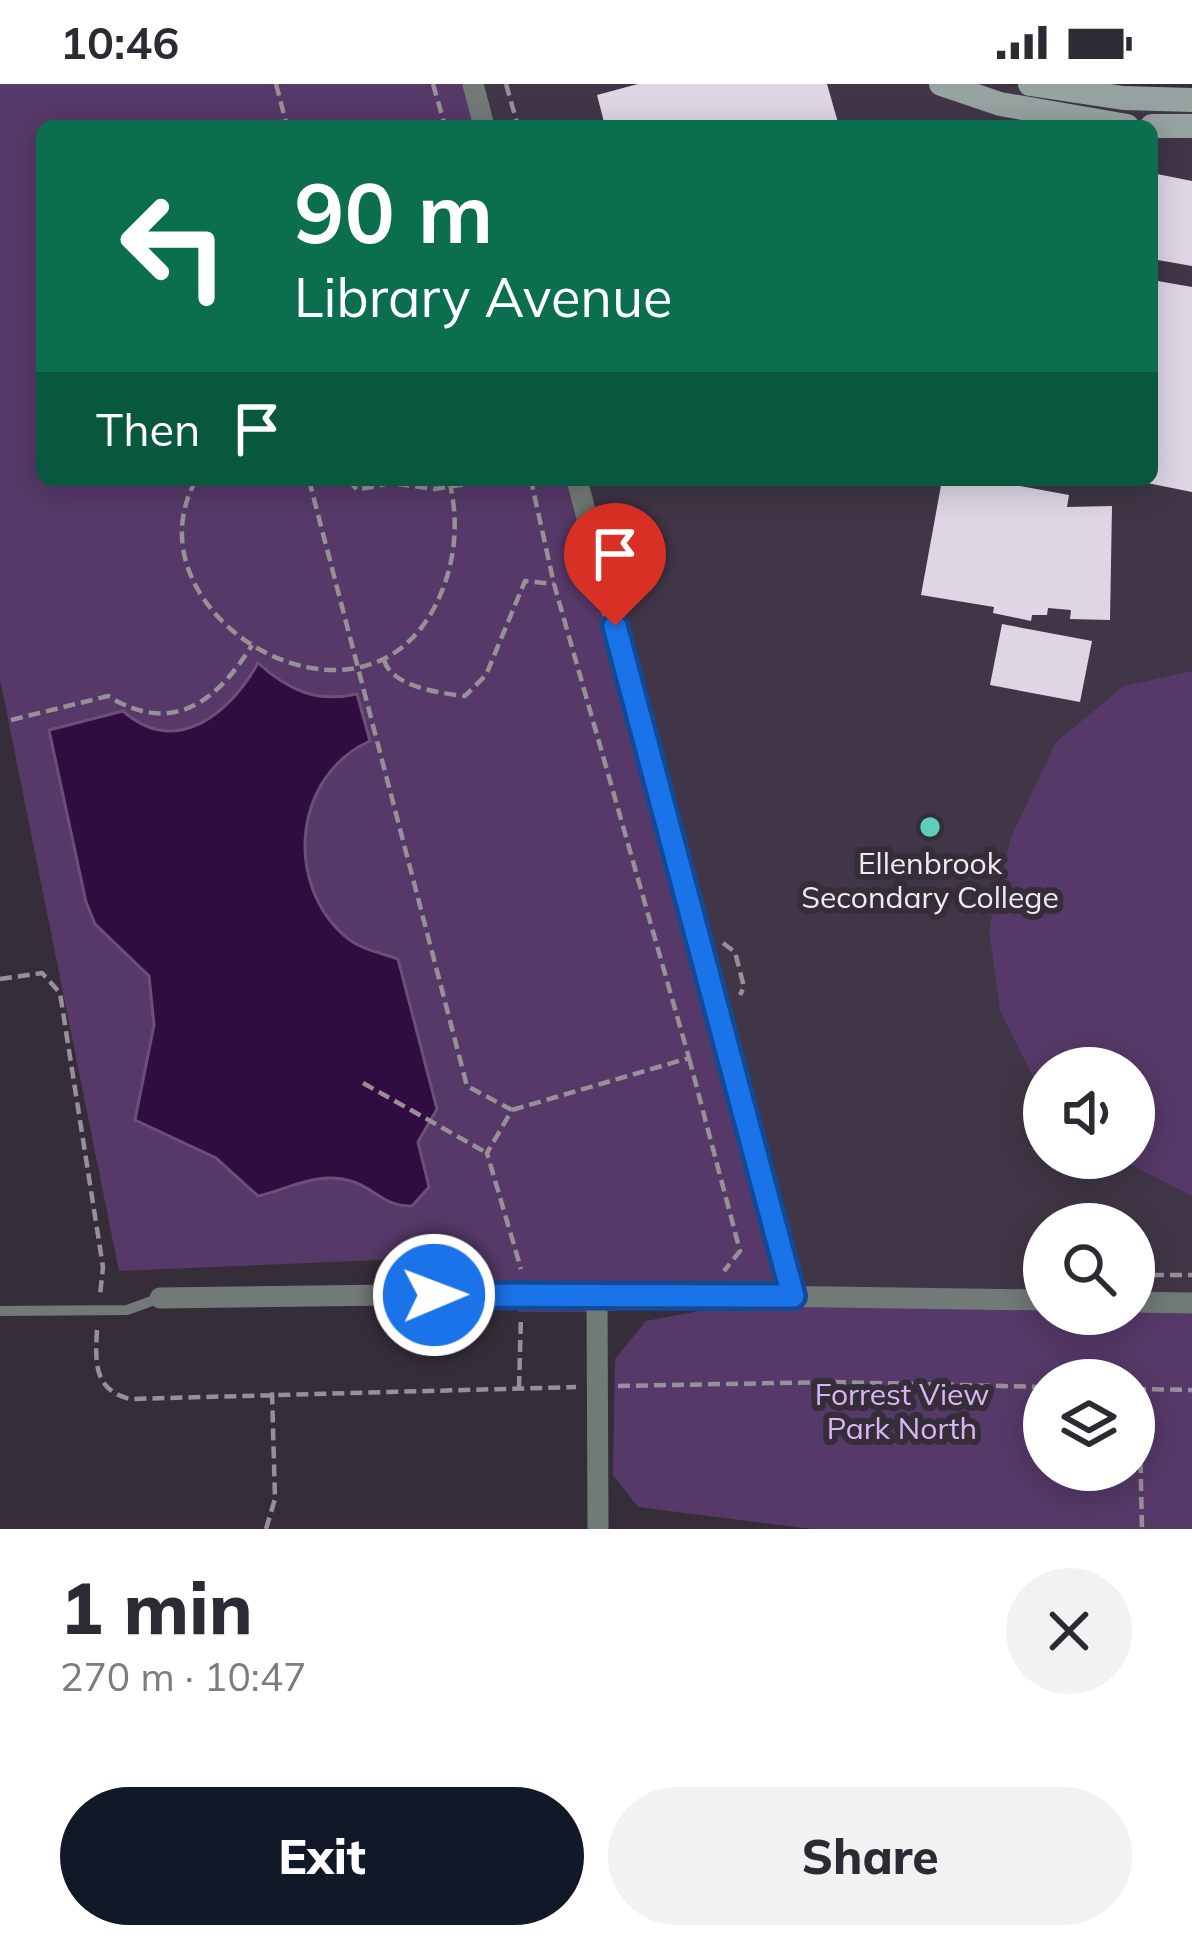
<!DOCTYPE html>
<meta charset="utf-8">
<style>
body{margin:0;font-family:Mulish,sans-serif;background:#f2f2f3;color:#2b2b33;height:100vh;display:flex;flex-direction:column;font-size:45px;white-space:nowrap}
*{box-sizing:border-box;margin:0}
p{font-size:39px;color:#7c7c81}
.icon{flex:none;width:66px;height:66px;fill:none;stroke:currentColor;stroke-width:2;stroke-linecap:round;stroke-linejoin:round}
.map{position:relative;height:1445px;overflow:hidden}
.sheet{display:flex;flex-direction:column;background:#fff;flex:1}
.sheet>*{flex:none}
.banner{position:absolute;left:36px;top:36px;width:1122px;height:366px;border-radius:18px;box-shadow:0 6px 30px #0003;background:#0b6e4f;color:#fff;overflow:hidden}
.buttons{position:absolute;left:1023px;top:963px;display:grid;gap:24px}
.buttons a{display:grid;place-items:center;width:132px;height:132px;border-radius:50%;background:#fff;box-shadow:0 6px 30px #0003;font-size:60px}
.pin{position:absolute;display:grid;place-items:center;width:102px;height:102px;color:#fff;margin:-123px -51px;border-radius:50% 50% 50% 0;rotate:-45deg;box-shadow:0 0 12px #0007}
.pin .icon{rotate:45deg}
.me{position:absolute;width:132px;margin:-66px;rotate:89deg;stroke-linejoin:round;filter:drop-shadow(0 0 9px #0008)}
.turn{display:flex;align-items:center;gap:42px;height:252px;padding:0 60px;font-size:54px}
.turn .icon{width:156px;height:156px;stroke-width:2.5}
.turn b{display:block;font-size:84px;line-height:102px}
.then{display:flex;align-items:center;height:114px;padding:0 60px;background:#0003;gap:24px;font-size:45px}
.round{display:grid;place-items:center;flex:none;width:126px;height:126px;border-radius:63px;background:#f2f2f3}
.summary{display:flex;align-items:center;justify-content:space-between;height:204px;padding:0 60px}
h1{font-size:72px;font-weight:800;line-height:90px}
.action{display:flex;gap:24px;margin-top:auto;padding:24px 60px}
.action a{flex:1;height:138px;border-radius:72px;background:#111827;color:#fff;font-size:48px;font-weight:800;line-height:138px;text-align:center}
.action a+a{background:#f2f2f3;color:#2b2b33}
.status{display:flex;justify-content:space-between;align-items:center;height:84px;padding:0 60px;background:#fff;direction:ltr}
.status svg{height:33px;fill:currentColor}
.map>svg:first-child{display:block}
.built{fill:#403647;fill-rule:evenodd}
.green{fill:#563968;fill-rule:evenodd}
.water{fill:#300d41;stroke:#6a5076;stroke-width:3}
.building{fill:#dfd6e5}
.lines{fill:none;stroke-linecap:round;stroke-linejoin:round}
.path{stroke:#969099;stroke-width:4.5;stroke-dasharray:12 6;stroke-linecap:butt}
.service{stroke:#727a78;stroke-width:10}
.minor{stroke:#727a78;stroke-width:21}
.secondary{stroke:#96a3a0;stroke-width:24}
.route-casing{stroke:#114b97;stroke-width:30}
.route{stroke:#1a73e8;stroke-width:21}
.poi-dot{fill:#5dceb9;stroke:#352e39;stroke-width:4.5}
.labels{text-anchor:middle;stroke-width:12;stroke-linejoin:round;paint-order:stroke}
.poi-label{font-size:30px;fill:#f0ebf3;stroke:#352e39}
.park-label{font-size:30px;fill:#dcb4f6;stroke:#352e39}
</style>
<div class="status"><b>10:46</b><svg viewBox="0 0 49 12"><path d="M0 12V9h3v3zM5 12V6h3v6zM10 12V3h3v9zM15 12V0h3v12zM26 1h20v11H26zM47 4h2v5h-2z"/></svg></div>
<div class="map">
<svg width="1192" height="1445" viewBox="0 0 1192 1445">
<rect width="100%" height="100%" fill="#352e39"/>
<!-- built -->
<path class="built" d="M473 0H1007L1192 25V1219L1134 1218V1140H1044V1217L793 1212 577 396H1152V42H484ZM1044 984H1134V1074H1044Z"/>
<!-- green -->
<path class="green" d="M0 0H473L484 42H42V396H577L793 1211 1044 1216V1230H1134V1218L1192 1219V1445H812L638 1423 613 1391 615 1275 646 1237 773 1213 599 1228H519L474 1172 119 1187 0 595ZM1044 1296H1134V1386H1044Z
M1192 587V1112L1118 1074H1134V984H1044V1009L1039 1005 1000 926 989 845 1011 753 1056 658 1124 602Z"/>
<!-- water -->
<path class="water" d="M258 579C288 606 316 619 357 610L370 657C294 691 283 799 346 853 359 865 381 869 398 875L437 1025 418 1058 429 1103 412 1122C384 1123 375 1104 351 1097 319 1087 288 1105 258 1112L216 1074 135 1036 154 941 149 892 95 840 86 818 49 646 123 627C177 674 230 629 258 579Z"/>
<!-- building -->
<path class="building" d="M638 0H827L839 42H605L597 11Z
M1152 89 1192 97V182L1152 175Z
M1152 196 1192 203V408L1142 398 1152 396Z
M942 396H987L1069 411 1067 423 1112 422 1110 536 1070 535 1071 526 1048 524 1047 531H1032L1031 537 993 529 994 523 921 511Z
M1002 540 1092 557 1080 618 990 601Z"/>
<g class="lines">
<!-- path -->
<path class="path" d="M276 0 287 42
M433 0 445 42
M506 0 518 42
M196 396C121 531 366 677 439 514 456 476 459 436 449 396
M309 396 467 1002 512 1026 487 1069 521 1185
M349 396 357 406 390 399 435 405 490 396
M384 576C392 603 440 609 465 612L486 591 525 497 554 500
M11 636 108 612C172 652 217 618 252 561
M723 859 735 868 744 903 740 911
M0 895 42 889 60 909 103 1183 100 1211
M689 974 740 1167 724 1187
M363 999 487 1069
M512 1026 689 974 554 500 531 396
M1134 1191H1192
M97 1246C95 1279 94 1306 130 1315L576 1303
M618 1302 833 1298 1044 1303
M519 1304 521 1232
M1134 1305 1192 1306
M1139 1305 1142 1445
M266 1445 275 1415 272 1308"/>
<!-- service -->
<path class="service" d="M0 1227 127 1226 160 1214"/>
<!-- minor -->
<path class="minor" d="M473 0 484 42
M577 396 793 1212
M597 1210 598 1445
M160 1214 550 1209 1044 1216
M1134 1218 1192 1219"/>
<!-- secondary -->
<path class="secondary" d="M941 0 1000 20 1127 42
M1030 0 1123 14 1192 16
M1152 42H1192"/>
</g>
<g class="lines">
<defs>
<path id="route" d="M434 1211 793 1212 615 542"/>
</defs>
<!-- route casing -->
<use href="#route" class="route-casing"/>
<!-- route -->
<use href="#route" class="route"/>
</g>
<!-- markers -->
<circle class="poi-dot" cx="930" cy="743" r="12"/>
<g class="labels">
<!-- poi labels -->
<g class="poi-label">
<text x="930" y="790">Ellenbrook<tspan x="930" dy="34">Secondary College</tspan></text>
</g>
<!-- park labels -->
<g class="park-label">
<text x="902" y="1321">Forrest View<tspan x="902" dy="34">Park North</tspan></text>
</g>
</g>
</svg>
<div class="buttons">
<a><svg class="icon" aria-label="sound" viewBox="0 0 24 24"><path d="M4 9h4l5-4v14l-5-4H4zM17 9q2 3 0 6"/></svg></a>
<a><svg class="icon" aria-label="search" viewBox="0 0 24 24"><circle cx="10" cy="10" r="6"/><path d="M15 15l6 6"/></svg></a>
<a><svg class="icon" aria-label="layers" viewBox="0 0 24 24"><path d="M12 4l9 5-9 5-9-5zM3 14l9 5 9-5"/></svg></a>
</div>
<div class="pin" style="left:615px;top:542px;background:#d93025"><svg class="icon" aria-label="arrive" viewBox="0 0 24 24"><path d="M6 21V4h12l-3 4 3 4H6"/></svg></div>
<svg class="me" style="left:434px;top:1211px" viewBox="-20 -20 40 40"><circle r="17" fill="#1a73e8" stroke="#fff" stroke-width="3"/><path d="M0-11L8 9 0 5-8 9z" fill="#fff"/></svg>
<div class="banner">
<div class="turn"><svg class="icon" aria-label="left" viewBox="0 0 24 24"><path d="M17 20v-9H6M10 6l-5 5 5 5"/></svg><div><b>90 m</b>Library Avenue</div></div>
<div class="then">Then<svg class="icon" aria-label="arrive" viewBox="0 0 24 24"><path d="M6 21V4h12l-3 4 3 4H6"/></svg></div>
</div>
</div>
<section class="sheet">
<div class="summary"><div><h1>1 min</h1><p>270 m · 10:47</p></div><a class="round"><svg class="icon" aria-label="close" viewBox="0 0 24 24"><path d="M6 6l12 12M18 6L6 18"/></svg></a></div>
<div class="action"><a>Exit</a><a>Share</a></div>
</section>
